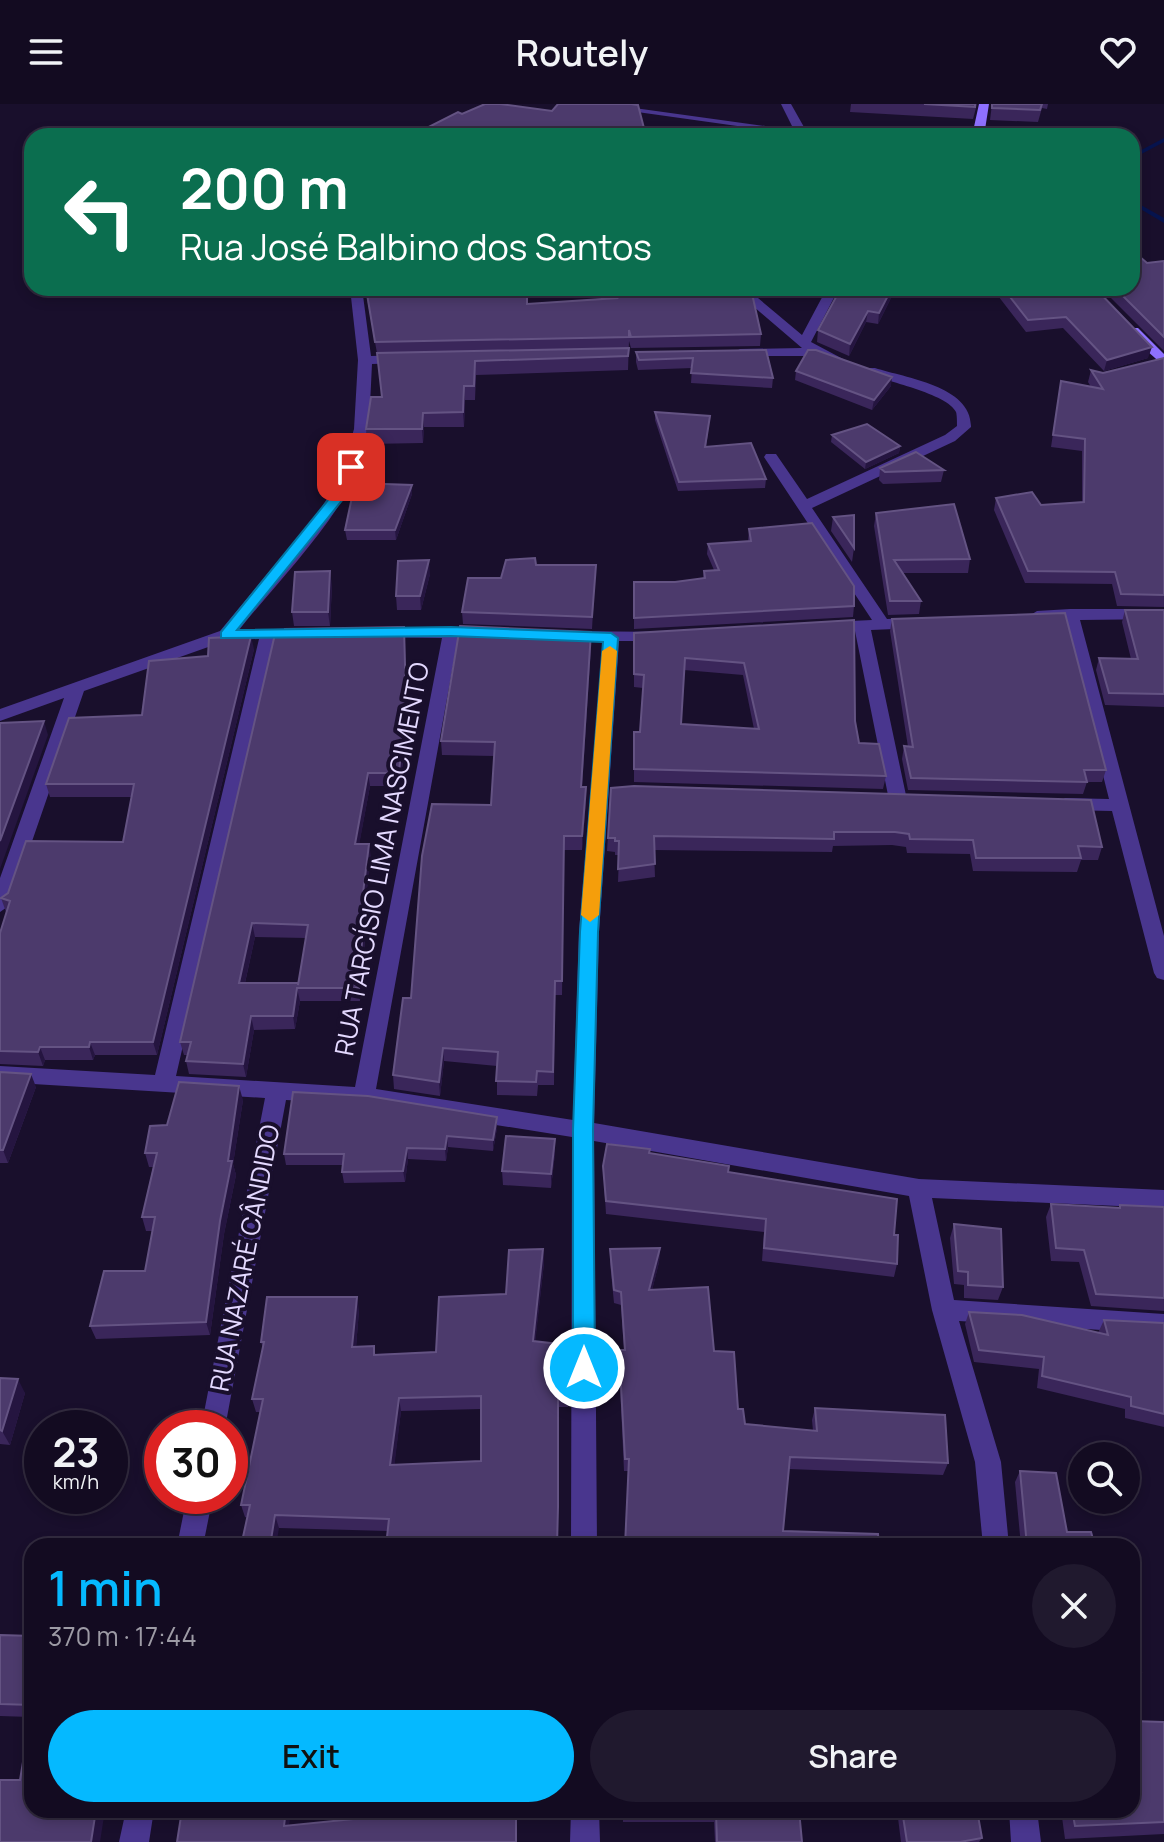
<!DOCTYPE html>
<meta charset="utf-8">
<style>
body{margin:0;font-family:Manrope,sans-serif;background:#20192e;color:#f1f3f6;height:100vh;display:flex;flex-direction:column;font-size:30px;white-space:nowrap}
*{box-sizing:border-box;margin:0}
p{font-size:26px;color:#9d9ba5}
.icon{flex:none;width:44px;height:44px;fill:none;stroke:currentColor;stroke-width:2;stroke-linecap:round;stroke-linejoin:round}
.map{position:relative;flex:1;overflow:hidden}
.sheet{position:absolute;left:24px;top:1434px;width:1116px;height:280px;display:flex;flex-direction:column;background:#130b21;border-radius:24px;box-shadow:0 4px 12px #0003,0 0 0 2px #322b3f}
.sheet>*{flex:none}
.hud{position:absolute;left:24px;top:24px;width:1116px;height:168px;border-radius:24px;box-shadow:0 4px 12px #0003,0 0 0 2px #322b3f;background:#0b6e4f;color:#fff;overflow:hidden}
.tools{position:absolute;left:1068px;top:1338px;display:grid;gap:16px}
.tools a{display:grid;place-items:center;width:72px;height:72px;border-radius:50%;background:#130b21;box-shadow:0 4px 12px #0003,0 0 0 2px #322b3f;font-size:40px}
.speed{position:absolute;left:24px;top:1306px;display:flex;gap:16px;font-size:40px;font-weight:700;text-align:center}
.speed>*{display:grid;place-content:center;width:104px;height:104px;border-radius:50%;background:#130b21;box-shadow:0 4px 12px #0003,0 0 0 2px #322b3f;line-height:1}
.speed small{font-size:20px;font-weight:400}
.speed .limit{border:12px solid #d22;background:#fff;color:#111}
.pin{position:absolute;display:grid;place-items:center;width:68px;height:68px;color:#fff;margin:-34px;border-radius:16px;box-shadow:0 4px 12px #0006}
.me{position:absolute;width:88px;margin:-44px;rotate:0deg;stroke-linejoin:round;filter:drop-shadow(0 0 6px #0008)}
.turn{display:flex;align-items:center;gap:28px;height:168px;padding:0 24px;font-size:36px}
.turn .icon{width:104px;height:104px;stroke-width:2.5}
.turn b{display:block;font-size:56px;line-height:68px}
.round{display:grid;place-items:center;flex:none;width:84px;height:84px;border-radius:42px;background:#20192e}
.summary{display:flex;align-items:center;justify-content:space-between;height:136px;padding:0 24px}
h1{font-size:48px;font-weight:600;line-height:60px;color:#05b9ff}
.cta{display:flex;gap:16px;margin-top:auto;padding:16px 24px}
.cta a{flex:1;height:92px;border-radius:48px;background:#05b9ff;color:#111;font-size:32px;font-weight:600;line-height:92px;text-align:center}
.cta a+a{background:#20192e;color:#f1f3f6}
header{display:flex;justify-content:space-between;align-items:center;height:104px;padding:0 24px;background:#130b21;font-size:36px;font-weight:600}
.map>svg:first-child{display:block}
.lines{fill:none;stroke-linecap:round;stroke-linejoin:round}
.stream{fill:#06134d;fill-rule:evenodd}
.lane{fill:#49368e;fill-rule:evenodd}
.street{fill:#49368e;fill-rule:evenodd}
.secondary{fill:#8e70ff;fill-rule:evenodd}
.wall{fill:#3a265a;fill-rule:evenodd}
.shaded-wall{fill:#251540}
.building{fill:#4c3a6c;stroke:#645383;stroke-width:2;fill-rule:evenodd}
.route{fill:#05b9ff;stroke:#0378a6;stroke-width:2}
.slow{fill:#f59e0b}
.labels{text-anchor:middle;stroke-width:8;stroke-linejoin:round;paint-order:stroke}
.street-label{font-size:26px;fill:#e4d9ff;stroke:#190f2c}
</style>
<header><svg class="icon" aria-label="menu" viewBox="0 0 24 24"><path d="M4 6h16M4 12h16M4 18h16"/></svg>Routely<svg class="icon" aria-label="heart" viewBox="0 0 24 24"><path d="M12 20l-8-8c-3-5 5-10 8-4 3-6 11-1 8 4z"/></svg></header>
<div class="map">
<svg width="1164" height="1738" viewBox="0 0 1164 1738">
<rect width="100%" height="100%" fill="#190f2c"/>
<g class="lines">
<!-- stream -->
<path class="stream" d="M1164 34V38L1132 55V51Z
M1132 96 1164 114V119L1132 100Z"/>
<!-- lane -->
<path class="lane" d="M620 2 801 27 805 29 801 31 623 6H620Z"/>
<!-- street -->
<path class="street" d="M781 0H791L809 32H797Z
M350 184H362L371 252 404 251 411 255 404 259 372 260C370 298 370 339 354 374 332 423 273 483 239 526L310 524 318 529 310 534 276 535 176 972 355 983 442 534 378 533 370 528 378 523 486 524 494 529 492 533 458 534 376 985 573 1016 579 828 603 537H566L558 532 566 527 668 528 670 532 662 537H619L599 828 594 1019 919 1075 1164 1086V1104L932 1094 954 1196 1164 1210V1230L959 1217 1001 1358 1009 1442H983L975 1358 932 1206 909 1092 594 1037 597 1442H571L572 1033 364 1000 286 996 225 1324H201L265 994 0 978V962L155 971 259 535 228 536 84 587 10 801 0 808V774L64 594 0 617V605L220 527 318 409 340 374 354 325 358 256Z
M732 184H746L802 231 827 184H839L811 238 843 255 836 259 818 252H735L733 249 740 245 802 244Z
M865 264H875C906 274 972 282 971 323L955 337 812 404 887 515 918 514 926 519 918 524 871 526 907 696 898 702 889 696 855 527 830 528 822 523 830 518 872 516 764 353 766 350H776L807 395 945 331 957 322C957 318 957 311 956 308 948 290 884 276 865 270Z
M1070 505H1164V515L1080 516 1164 832V876L1157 874 1154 869 1112 707 1065 706 1056 700 1065 694 1109 695 1064 516 1037 517 1029 512 1037 507Z
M187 1392H213L203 1442H177Z
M126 1706H154L149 1738H119Z
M571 1706H599L600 1738H570Z
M1009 1706H1037L1041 1738H1011Z"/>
<!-- secondary -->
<path class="secondary" d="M979 0H989L984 32H972Z
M1128 224H1138L1164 250V262L1128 230Z"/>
</g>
<!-- wall -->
<path class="wall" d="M851 0H977L973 15 850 8Z
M992 0H1048L1047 5 1042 4 1038 18 990 16Z
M1164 157V247L1101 184H1132L1147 159Z
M365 184H424V187L527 200 609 194 602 184H742L761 230 760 242 631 244 629 237 628 266 476 271 475 296H465L464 323H424L423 339 368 340 366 325 382 293 377 249Z
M896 184 878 220 866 218 849 252 817 238 818 226Z
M992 184H1095L1148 254 1104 267 1063 224 1026 228Z
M766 246 773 274 772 284 691 279 692 264 638 266 636 258V248Z
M1164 254V503L1117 502 1112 480 1025 479 994 406 996 394 1041 401 1082 398V347L1051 343 1061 277 1091 283 1088 278 1091 266 1103 269Z
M796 267 891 282 872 306 795 276Z
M655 308 709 321 706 343 766 375 765 384 678 387 655 316Z
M832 331 900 342 899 349 865 365 831 338Z
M880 364 944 366 941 378 883 380 879 376Z
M412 381V390L396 436H347L345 426Z
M876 409 970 455 968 469H903L921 497 919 510 888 511 874 422Z
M833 413 854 444 852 458 831 427Z
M749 425 854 502 853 513 634 525V478H675L703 474 704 467 714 466 707 450 708 440 748 437Z
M536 461 595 474 592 525 463 520 462 508 501 474Z
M430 470 421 506H397L396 492Z
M332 481 330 522H294L292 508Z
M1125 506H1164V603L1105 601 1096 566 1099 554 1131 555 1122 518Z
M892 515 1106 666 1102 678H1087L1083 690 908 686 902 655 904 642 908 643 890 527Z
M854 516 855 617 859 639 886 672 883 685 634 678V628H640L643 584 634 583V529ZM684 566 743 571 754 625 681 620Z
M404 523 408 650H404L400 682H370L359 740 371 753 362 822 365 835 360 897H300L295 925 254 926 246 973 189 970 186 957 188 951H184L180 938ZM255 833 306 834 298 879H245Z
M591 542 582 683 586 697 582 746H564L562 891H555L554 981H538L537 992 497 991V962L444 957 440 992 394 985 393 971 411 894 491 701 494 652 442 651 441 637Z
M254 545 157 951H95L93 956H45L43 962 0 960V829L6 808 1 794 123 738 132 693H50L46 680 142 611 208 552Z
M611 684 1102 743 1098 756H1081L1077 768 973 767 970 750 907 749 906 743 892 741 833 742 832 748 654 746 655 773 618 778 619 751H615V748L607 747Z
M0 968 36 983 8 1059H0Z
M243 996 233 1060 236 1071 224 1130 210 1231 96 1235 90 1222 145 1167 153 1127H146L142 1113 153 1063H149L145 1049 167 1021Z
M497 1013V1024L493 1047 448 1043 446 1057 408 1055 405 1078 344 1079 342 1068 343 1061H286L284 1050Z
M555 1049 551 1084 503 1081 502 1067Z
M650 1049 728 1068 894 1131 897 1160 894 1173 762 1157 764 1128 606 1110 603 1062Z
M1051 1100 1119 1104 1120 1101 1164 1103V1207L1091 1202 1079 1158 1051 1157 1046 1113Z
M954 1120 1003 1183 998 1196 964 1194V1181L954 1180 950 1134Z
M660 1144 659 1158 652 1186 714 1247 745 1320 813 1327 812 1316 815 1304 948 1359 943 1371 789 1365 625 1442 628 1367H624L619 1259V1246H624L621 1201 614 1199 610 1158V1145Z
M543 1145 544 1159 535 1237 568 1241V1303H558L557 1442H386L388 1427 279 1424 245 1413 241 1401 260 1308H256L252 1295 263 1244 261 1238 359 1206 356 1243 376 1250 436 1248 506 1190ZM481 1305V1357L394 1361 401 1307Z
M969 1208 1098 1229 1104 1216 1164 1219V1323L1125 1314V1305L1037 1284 1039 1265 974 1258 965 1220Z
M0 1274 25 1289 10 1341 0 1340Z
M1020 1367 1067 1428 1095 1442H1021L1015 1378Z
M1132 1506 1141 1568 1134 1578H1132Z
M0 1531 100 1738 20 1676 30 1613 0 1612Z
M1164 1618V1730L1065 1735 1061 1706H1132Z
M623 1706H799L802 1738H715L714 1718H623Z
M897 1706H977L982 1734 979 1738H901Z"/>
<!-- shaded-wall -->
<path class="shaded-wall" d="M892 184H896L878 220 879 209Z
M868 207 866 218 849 252 850 240Z
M1152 243 1148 254 1104 267 1107 256Z
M892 273 891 282 872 306 874 296Z
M464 282 465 296 464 323 463 308Z
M423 309 424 323 423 339 422 325Z
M900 342 899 349 865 365 866 358Z
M412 381V390L396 436 395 426Z
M429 456 430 470 421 506 420 492Z
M330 467 332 481 330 522 328 508Z
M404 523 405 536 408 650 407 636Z
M591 528V542L581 697V683Z
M251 532 254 545 157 951 153 938Z
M44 617 48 631 0 765V737Z
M402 636 404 650 400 682 399 669Z
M368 669 370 682 357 753 355 740Z
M586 683V697L582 746V732Z
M369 740 371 753 361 835 359 822Z
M252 819 255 833 242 892 239 879Z
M363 822 365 835 360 897 359 884Z
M297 884 300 897 295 925 293 912Z
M251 912 254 926 246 973 243 960Z
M90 938 95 951 93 956 89 943Z
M40 943 45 956 43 962 38 948Z
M443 944 444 957 440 992 439 978Z
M31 970 36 983 8 1059 3 1046Z
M239 982 243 996 233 1060 236 1071 224 1130 210 1231 206 1218Z
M497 1013V1024L493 1047V1036Z
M447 1032 448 1043 446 1057 445 1045Z
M555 1035V1049L551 1084V1070Z
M407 1044 408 1055 405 1078 403 1067Z
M660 1144 659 1158 649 1199V1186Z
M543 1145 544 1159 534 1250 533 1237Z
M357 1193 359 1206 355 1256 352 1243Z
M18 1275 25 1289 10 1341 2 1327Z
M399 1294 401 1307 393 1374 390 1361Z
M275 1411 279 1424 276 1442H270Z
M96 1706H105L100 1738H91Z
M286 1706H291L288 1731 284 1722Z"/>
<!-- building -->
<path class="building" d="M485 0H500L552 7 558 0H631L638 1 646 32H411L458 8 462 10Z
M924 0H975V3Z
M992 0H1042L1040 6 992 4Z
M780 26 783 32H754L752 28Z
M1132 146 1147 159 1164 157V233L1115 184H1132Z
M366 184H424V187L467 185 468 192 527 189V200L617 194 610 184H742L753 194 761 230 631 233 629 226V233L375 238Z
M841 184H892L879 209 868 207 850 240 818 226Z
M1003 184H1095L1152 243 1107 256 1066 213 1028 216Z
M629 244 628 252 475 257 474 282H464L463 308 423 309 422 325H366L371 293H382L377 249Z
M766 246 773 274 691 269 693 254 639 256 636 248Z
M808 246H816L892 273 874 296 796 267Z
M1164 254V491L1121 490 1115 468 1028 467 996 394 1032 388 1041 401 1084 398 1085 335 1053 331 1061 277 1103 285 1091 266 1103 269Z
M655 308 710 312 705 343 751 339 766 375 679 378Z
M867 320 900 342 866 358 832 331Z
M916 348 944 366 885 368 880 364Z
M355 379 412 381 395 426H345Z
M954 400 970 455 894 456 921 497H890L876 409Z
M854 411V444L833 413Z
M812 419 854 482V502L634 514V478H675L705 474 704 467 719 466 708 440 751 437 749 425Z
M535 454 536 461H596L592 513 462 508 468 474H501L506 456Z
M429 456 420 492H396L398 457Z
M330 467 328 508H292L295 468Z
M1125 506H1164V590L1109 589 1099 554 1138 555Z
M1065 509 1106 666H1084L1087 678 911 674 904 642 913 643 892 515Z
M854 516 855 617 859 639 879 640 886 672 634 665V628H640L644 571 634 570V529ZM685 554 744 559 759 625 681 620Z
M460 522 591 528 581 683H586L582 732H564L562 877H555L553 968 537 967 536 978 496 977 498 948 443 944 439 978 393 971 403 894H411L422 752 432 700 491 701 495 638 441 637Z
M404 523 407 636H402L399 669H368L355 740H369L359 822H363L359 884H297L293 912H251L243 960 186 957 191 938H180L275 530 284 529 285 525ZM252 819 308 821 298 881V879H239Z
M251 532 153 938H90L89 943H40L38 948 0 947V829L10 797 1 794 8 789 26 737 123 738 134 680H46L69 614 142 611 149 557 208 552 209 534Z
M44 617 0 737V619Z
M634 682 1091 696 1102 743 1078 742 1081 754H976L973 736 910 735 909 730 895 728H834V735L654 732 655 760 618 765 619 737H615V734H608L611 684Z
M0 968 31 970 3 1046H0Z
M179 978 239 982 228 1057H232L220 1117 206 1218 90 1222 104 1167H145L155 1113H142L157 1049H145L150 1022 167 1021Z
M293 988 368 992 497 1013 493 1036 447 1032 445 1045 407 1044 403 1067 342 1068 344 1050H284Z
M506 1032 555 1035 551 1070 502 1067Z
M607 1040 650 1045 649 1049 729 1062 728 1068 897 1095 894 1131H898L897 1160 764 1144 766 1115 606 1097 603 1062Z
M1051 1100 1120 1104V1101L1164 1103V1194L1096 1190 1084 1146 1056 1144Z
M954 1120 1001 1125 1003 1183 968 1181V1168L958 1167Z
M660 1144 649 1186 708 1183 714 1247 734 1248 738 1305H743L745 1320 817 1327 815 1304 945 1311 948 1359 790 1353 783 1427 878 1430 879 1442H625L629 1355H625L619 1246H625L621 1188 614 1186 610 1145Z
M543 1145 533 1237 568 1241V1290H558V1403L557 1442H386L389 1415 275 1411 270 1442H241L250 1401H241L263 1295H252L264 1238H261L267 1193H357L352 1243 374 1242V1251L436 1248 439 1193 506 1190 509 1146ZM481 1292V1357L390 1361 399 1294Z
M969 1208 1022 1211 1108 1231 1104 1216 1164 1219V1310L1131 1302V1293L1042 1272 1044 1253 979 1246Z
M0 1274 18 1275 2 1327 0 1326Z
M1020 1367 1056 1369 1067 1428H1091L1095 1442H1027Z
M1132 1506H1133L1141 1568H1132Z
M0 1531 32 1532V1601L0 1600Z
M32 1604V1706H96L91 1738H0V1676H20Z
M1132 1617 1164 1618V1718L1075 1722 1072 1706H1132Z
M182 1706H286L284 1722 373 1713V1706H516V1738H177Z
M624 1706H799L802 1738H717L716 1709H624Z
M902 1706H977L982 1734 960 1738H907Z"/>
<!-- route -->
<path class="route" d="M351 359 358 363 344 394 237 526 451 523 611 529 618 534 598 828 593 1026 595 1264 591 1271 584 1273 576 1271 573 1264V1026L580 828 603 538 451 532 221 534V528L333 390 345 363Z"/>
<!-- slow -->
<path class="slow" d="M610 542 617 547 599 811 590 818 581 811 602 547Z"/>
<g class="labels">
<!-- street labels -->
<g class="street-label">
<text transform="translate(382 755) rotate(-79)" y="9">RUA TARCÍSIO LIMA NASCIMENTO</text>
<text transform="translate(245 1154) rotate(-79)" y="9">RUA NAZARÉ CÂNDIDO</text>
</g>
</g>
</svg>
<div class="tools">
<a><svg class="icon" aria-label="search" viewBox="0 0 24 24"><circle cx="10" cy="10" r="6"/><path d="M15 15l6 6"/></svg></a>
</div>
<div class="speed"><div>23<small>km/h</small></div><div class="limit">30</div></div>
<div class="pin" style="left:351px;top:363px;background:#d93025"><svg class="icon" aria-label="arrive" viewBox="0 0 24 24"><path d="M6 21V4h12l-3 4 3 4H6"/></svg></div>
<svg class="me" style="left:584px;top:1264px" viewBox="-20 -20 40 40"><circle r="17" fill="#05b9ff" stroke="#fff" stroke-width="3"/><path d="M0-11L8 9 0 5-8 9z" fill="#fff"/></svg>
<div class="hud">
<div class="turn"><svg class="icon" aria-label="left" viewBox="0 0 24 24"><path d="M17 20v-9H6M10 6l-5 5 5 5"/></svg><div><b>200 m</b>Rua José Balbino dos Santos</div></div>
</div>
<section class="sheet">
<div class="summary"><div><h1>1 min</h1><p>370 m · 17:44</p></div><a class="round"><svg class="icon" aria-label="close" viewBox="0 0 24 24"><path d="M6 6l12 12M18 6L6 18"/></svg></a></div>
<div class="cta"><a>Exit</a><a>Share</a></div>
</section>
</div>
